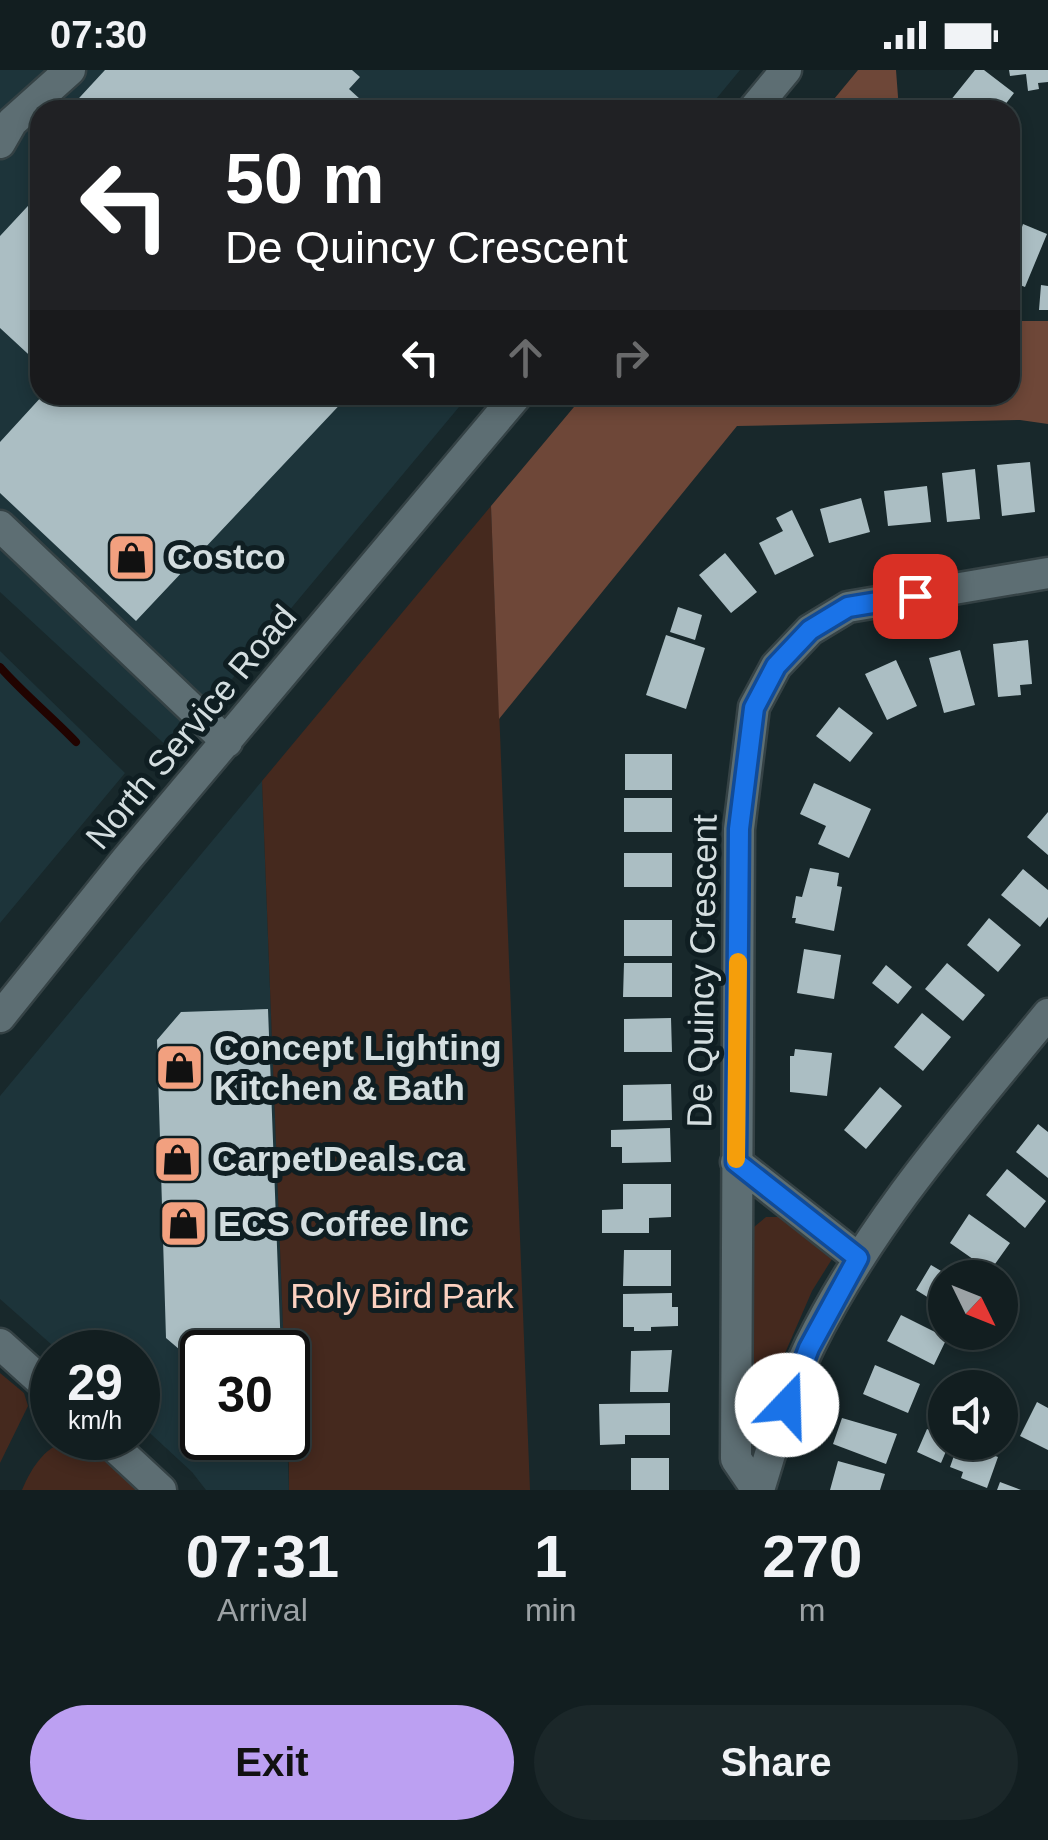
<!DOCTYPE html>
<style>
body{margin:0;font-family:Helvetica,sans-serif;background:#1b2729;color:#f1f3f6;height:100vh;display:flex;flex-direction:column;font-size:38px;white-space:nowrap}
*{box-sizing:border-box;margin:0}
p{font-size:32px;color:#9ca2a5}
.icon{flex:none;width:55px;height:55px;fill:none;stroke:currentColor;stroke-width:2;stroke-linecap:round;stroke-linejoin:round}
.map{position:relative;height:1420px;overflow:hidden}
.side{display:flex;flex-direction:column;background:#121e20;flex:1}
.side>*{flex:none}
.banner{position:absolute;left:30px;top:30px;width:990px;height:305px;border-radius:30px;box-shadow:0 5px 15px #0003,0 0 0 2px #313c3e;background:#202124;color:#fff;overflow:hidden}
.needle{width:65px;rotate:133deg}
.controls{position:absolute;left:928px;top:1190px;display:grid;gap:20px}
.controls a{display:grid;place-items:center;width:90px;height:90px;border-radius:50%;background:#121e20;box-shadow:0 5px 15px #0003,0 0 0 2px #313c3e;font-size:50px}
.speed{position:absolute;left:30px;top:1260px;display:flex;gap:20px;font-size:50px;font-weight:700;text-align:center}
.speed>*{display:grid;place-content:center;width:130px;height:130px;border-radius:50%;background:#121e20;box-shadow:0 5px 15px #0003,0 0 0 2px #313c3e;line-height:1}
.speed small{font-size:25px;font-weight:400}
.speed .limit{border:5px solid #111;border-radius:15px;background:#fff;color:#111}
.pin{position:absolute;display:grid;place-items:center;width:85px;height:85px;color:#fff;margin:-42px;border-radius:20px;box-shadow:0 5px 15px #0006}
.me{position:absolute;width:110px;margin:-55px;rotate:21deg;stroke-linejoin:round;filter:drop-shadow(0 0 8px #0008)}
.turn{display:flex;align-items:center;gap:35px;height:210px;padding:0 30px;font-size:45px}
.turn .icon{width:130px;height:130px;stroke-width:2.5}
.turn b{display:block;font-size:70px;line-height:85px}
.lanes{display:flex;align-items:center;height:95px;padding:0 30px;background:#0003;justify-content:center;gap:50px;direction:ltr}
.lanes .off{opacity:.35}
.eta{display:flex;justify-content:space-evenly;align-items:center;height:170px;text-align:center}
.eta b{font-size:60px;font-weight:600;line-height:70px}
.primary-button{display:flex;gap:20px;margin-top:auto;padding:20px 30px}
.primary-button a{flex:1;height:115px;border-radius:60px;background:#bca0f2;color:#111;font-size:40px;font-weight:600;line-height:115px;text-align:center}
.primary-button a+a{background:#1b2729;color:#f1f3f6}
.status{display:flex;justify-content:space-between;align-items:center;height:70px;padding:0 50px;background:#121e20;direction:ltr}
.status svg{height:28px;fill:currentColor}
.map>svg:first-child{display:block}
.built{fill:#1d343a}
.green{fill:#45291e}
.forest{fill:#6e4738}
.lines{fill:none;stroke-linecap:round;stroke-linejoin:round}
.stream{stroke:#210300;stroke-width:8}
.building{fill:#abbec3}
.minor-casing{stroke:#354245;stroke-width:35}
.minor{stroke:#5d6e73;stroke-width:30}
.route-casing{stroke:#114b97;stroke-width:25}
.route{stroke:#1a73e8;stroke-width:18}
.slow{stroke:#f59e0b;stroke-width:18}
.labels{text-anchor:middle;stroke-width:10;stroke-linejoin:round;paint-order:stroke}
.poi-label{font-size:35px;font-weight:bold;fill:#d4dee0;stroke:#0f1e22;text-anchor:start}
.street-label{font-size:35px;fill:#d4dee0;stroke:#0f1e22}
.park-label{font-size:35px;fill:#fcd1c0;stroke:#0f1e22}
</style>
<div class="status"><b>07:30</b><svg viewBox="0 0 49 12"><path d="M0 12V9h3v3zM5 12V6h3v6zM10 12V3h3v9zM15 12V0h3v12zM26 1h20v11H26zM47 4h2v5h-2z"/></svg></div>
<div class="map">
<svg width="1048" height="1420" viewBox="0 0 1048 1420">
<rect width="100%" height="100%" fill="#18282b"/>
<!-- built -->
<path class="built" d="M0 0H740L707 40H40V325H469L172 681 0 522Z
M0 581 125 703 0 853Z
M262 711 284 1282H202V1368H287L289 1420H206L192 1402 138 1352V1282H60L0 1229V1026Z"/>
<!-- green -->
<path class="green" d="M491 436 530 1420H289L288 1282H284L262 711Z
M766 1147H779L832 1189 812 1221 752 1359 754 1157Z
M0 1303 24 1323 28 1336 0 1393Z
M73 1371 92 1379 137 1420H22C32 1397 46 1373 73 1371Z"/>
<!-- forest -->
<path class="forest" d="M858 0H896L899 40H825Z
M1010 251H1048V354L1020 350 737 356 499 649 491 436 584 325H1010Z"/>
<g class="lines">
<!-- stream -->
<path class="stream" d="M0 597C24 624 51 646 76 672"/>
</g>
<!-- building -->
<path class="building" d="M105 0H352L360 7 349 19 372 40H68Z
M975 0H984L1014 23 1001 40H951L946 36Z
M1009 0H1048V12L1038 13 1039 19 1028 21 1026 4 1010 6Z
M40 123V295L0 258V166Z
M1023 154 1047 164 1025 217 1010 211V159L1020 163Z
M1041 215 1048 216V240H1039Z
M43 325H349L136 551 0 423V372Z
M1030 392 1035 442 1002 446 997 395Z
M975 399 980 449 947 452 942 403Z
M927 416 931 452 888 456 884 421Z
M861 428 870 462 829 473 820 439Z
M792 440 814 486 775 505 759 473 783 461 776 448Z
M725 483 757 522 731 543 699 505Z
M678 537 702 545 695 570 670 562Z
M666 565 705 578 686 639 646 625Z
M1028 570 1032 614 1020 615 1021 625 998 627 993 574Z
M960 580 975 635 944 643 929 588Z
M896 590 917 636 887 650 865 604Z
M839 637 873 663 850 692 816 666Z
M625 684H672V720H625Z
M814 713 871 739 849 788 818 774 826 756 800 744Z
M624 728H672V762H624Z
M1048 742V785L1027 767Z
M624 783H672V817H624Z
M810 798 839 803 837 816 842 817 834 861 795 853 796 848H792L796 826 802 827Z
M1023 799 1048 820V847L1040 857 1001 825Z
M989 848 1021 875 998 902 967 875Z
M624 850H672V886H624Z
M804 879 841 885 834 929 797 923Z
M624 893H672V927H623Z
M947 893 985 925 963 951 925 919Z
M886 895 912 917 898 934 872 913Z
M268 939 281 1282H202V1291H193L166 1268 157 970 181 942Z
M922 943 951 967 923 1001 894 977Z
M671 948 672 982H624V949Z
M795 979 832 983 827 1026 790 1022V986H794Z
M671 1014 672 1050 623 1051V1015Z
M880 1017 902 1036 866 1079 844 1060Z
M1038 1054 1048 1062V1108L1016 1082Z
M670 1058 671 1092 622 1093V1077H611V1060Z
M1007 1099 1046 1131 1025 1158 986 1125Z
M623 1114H671V1147L649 1148V1163H602V1140L623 1139Z
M969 1144 1010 1173 990 1201 950 1173Z
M624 1180H671V1216H623Z
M931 1195 953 1208H945V1238L916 1220Z
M672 1223V1237H678V1256L651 1257V1261H634V1257H623V1224Z
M901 1245 947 1268 934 1295 887 1271Z
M672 1280 668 1322H630L631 1281Z
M875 1295 920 1314 908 1343 863 1324Z
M1037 1332 1048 1338V1380L1020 1366Z
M670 1333V1365H625V1374L600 1375 599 1334Z
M842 1348 897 1364 886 1394 833 1374Z
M927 1359 945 1366V1372H950L941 1393 917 1382Z
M960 1378 970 1386 973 1378 998 1387 987 1418 961 1408 963 1402 950 1397 956 1380Z
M631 1388H669V1420H631Z
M838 1391 885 1404 880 1420H830Z
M1000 1412 1021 1420H997Z"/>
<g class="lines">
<defs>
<path id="minor" d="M753 40 786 0
M0 73 12 52 70 0
M0 456 227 672
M0 947 126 790 517 325
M736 1092 858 1188
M0 1274 52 1321
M105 1368 161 1420
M757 1420 736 1389 739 759 754 637 776 596 810 560 848 537 1048 503
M759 1420C774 1372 788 1320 810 1275 871 1152 962 1049 1048 944"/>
</defs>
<!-- minor casing -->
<use href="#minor" class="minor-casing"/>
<!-- minor -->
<use href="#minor" class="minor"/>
</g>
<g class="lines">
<defs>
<path id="route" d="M787 1335 809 1278 858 1188 736 1092 739 759 754 638 776 596 810 560 848 537 915 526"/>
</defs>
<!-- route casing -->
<use href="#route" class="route-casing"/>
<!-- route -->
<use href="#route" class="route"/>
<!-- slow -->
<path class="slow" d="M736 1089 738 892"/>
</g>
<!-- icons -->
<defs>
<symbol id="shop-square" viewBox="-11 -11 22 22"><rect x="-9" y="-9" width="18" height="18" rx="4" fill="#f2a07f" stroke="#0f1e22"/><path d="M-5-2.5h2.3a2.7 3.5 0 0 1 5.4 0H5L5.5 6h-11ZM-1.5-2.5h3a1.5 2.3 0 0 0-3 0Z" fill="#111"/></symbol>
</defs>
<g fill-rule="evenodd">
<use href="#shop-square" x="104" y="460" width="55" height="55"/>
<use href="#shop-square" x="152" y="970" width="55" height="55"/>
<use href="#shop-square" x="150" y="1062" width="55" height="55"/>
<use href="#shop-square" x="156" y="1126" width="55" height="55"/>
</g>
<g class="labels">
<!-- poi labels -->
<g class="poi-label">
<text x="167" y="499">Costco</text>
<text x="214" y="990">Concept Lighting<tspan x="214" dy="40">Kitchen &amp; Bath</tspan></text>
<text x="212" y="1101">CarpetDeals.ca</text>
<text x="218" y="1166">ECS Coffee Inc</text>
</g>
<!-- street labels -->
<g class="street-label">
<text transform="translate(191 657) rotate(-50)" y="12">North Service Road</text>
<text transform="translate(702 901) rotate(-89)" y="12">De Quincy Crescent</text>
</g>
<!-- park labels -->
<g class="park-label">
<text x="402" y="1238">Roly Bird Park</text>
</g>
</g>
</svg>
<div class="controls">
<a><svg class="needle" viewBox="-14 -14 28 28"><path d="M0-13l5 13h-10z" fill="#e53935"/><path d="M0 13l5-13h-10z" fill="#9ca2a5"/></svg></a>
<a><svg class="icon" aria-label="sound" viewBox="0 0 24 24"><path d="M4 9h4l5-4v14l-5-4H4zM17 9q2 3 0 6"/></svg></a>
</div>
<div class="speed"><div>29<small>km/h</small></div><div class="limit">30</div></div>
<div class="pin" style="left:915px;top:526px;background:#d93025"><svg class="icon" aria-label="arrive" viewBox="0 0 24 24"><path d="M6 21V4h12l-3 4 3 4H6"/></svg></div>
<svg class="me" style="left:787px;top:1335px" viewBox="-20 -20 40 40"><circle r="19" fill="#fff"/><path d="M0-13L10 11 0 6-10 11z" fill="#1a73e8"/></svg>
<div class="banner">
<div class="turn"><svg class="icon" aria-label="left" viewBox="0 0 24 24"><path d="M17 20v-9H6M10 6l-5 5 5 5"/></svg><div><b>50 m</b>De Quincy Crescent</div></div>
<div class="lanes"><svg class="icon" aria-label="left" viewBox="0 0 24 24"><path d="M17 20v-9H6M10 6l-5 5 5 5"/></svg><svg class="icon off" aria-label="ahead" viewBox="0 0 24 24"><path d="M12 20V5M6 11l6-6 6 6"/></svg><svg class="icon off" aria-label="right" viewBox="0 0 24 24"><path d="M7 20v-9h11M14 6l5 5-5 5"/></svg></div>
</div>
</div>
<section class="side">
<div class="eta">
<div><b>07:31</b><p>Arrival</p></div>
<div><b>1</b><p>min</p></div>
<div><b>270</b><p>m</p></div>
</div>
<div class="primary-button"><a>Exit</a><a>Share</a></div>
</section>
